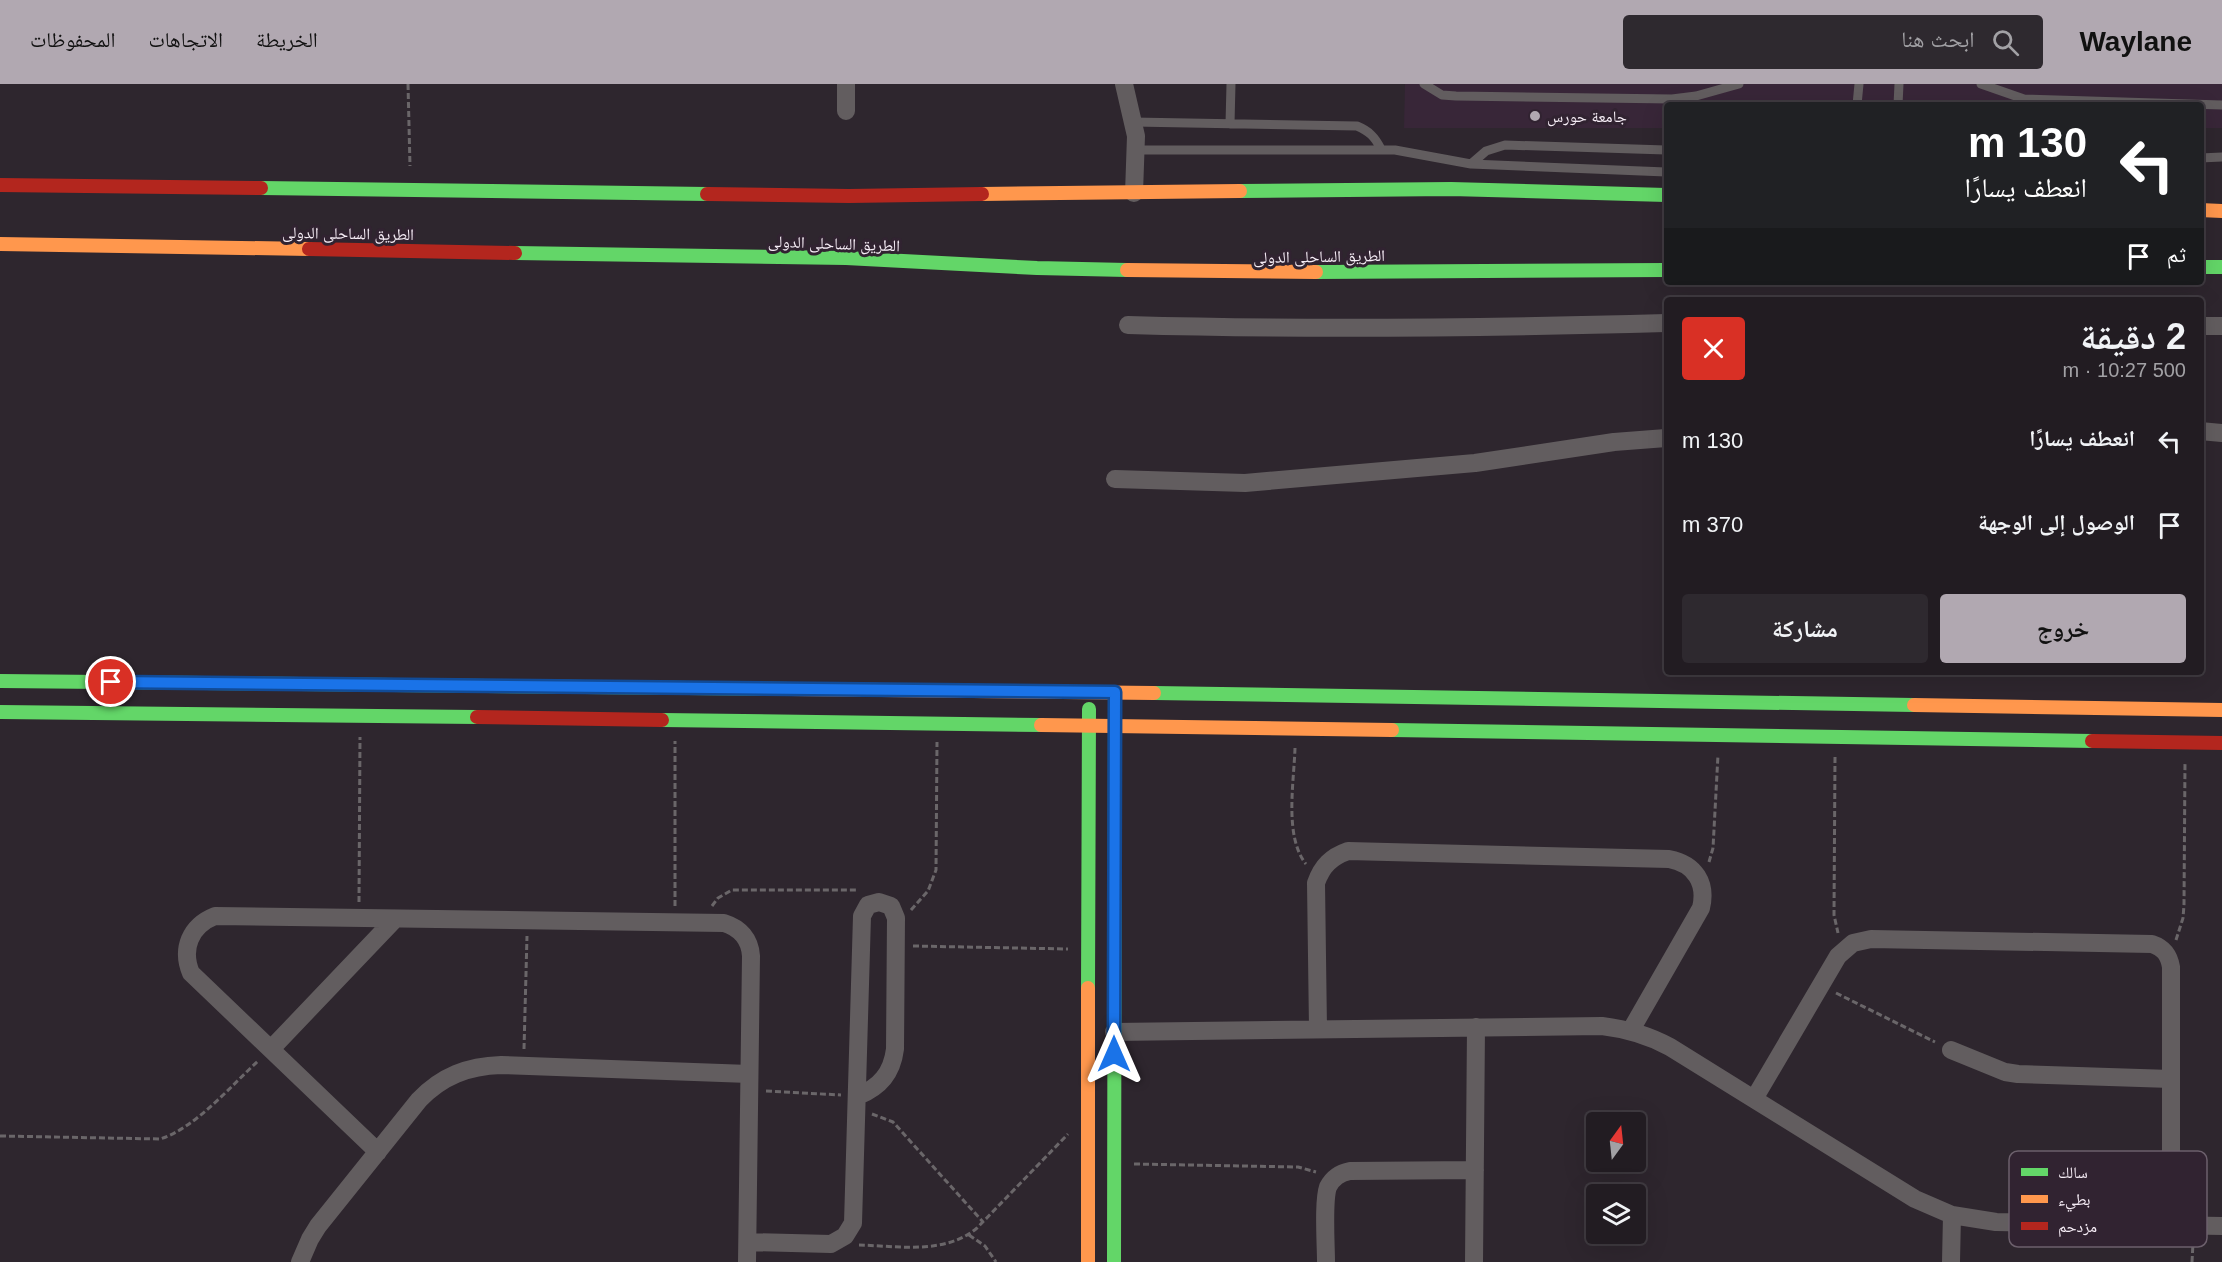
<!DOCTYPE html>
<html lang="ar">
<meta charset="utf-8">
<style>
body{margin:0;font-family:Helvetica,"Noto Naskh Arabic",sans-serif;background:#2e292f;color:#f1f3f6;direction:rtl;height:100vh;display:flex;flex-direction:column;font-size:22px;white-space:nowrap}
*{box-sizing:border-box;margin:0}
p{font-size:20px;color:#a2a1a5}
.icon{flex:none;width:33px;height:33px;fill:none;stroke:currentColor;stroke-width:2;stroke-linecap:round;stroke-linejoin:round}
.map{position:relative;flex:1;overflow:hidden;direction:ltr}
.panel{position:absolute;left:1664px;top:213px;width:540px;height:378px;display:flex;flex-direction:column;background:#221c22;border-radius:6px;box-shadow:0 6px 24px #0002,0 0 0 2px #3f3a40;direction:rtl}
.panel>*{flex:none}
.hud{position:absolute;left:1664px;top:18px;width:540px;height:183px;border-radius:6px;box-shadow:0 6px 24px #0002,0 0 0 2px #3f3a40;direction:rtl;background:#202124;color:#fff;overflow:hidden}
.needle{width:39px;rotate:15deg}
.tools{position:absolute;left:1586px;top:1028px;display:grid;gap:12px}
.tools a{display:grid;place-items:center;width:60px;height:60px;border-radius:6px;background:#221c22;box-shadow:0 6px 24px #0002,0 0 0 2px #3f3a40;font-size:30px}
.pin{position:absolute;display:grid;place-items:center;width:51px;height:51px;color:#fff;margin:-26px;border:3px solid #fff;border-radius:50%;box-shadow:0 2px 6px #0007}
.me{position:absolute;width:66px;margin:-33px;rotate:0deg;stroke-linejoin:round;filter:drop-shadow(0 0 4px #0008)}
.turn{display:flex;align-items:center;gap:21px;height:126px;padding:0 18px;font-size:27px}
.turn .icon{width:78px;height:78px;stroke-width:2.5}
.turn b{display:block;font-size:42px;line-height:51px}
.then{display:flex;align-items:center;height:57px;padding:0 18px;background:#0003;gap:12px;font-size:22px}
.round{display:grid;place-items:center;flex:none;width:63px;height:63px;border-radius:6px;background:#2e292f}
.headline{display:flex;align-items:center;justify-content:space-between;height:102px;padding:0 18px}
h1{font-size:36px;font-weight:700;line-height:45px}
.action{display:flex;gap:12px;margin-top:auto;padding:12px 18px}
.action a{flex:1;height:69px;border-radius:6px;background:#b1a8b1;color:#111;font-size:24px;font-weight:700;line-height:69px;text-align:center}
.action a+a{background:#2e292f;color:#f1f3f6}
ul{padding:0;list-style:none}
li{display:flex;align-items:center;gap:18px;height:84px;padding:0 18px}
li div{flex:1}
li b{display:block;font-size:22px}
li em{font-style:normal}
header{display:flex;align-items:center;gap:36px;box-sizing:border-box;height:84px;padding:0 30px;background:#b1a8b1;color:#111}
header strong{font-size:28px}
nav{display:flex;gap:33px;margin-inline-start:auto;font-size:21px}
.search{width:420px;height:54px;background:#2e292f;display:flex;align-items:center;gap:15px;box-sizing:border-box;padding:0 21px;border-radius:6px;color:#a2a1a5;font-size:22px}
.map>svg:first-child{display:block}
.built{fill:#382638}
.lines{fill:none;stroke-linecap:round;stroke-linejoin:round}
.path{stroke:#6a6669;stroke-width:3;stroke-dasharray:6 3;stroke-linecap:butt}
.lane{stroke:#625d5f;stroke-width:9}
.street{stroke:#625d5f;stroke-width:18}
.fast{stroke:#63d668;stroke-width:14}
.slow{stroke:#ff974d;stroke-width:14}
.jam{stroke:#b3261e;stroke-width:14}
.route-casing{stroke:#114b97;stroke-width:15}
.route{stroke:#1a73e8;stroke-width:10}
.poi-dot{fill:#b1a8b1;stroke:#312331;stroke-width:2}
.labels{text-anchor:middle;stroke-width:6;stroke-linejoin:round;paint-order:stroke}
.poi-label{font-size:16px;fill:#f7eef7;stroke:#312331;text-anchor:start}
.street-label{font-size:16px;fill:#f7eef7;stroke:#312331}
.key{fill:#312331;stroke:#6c606c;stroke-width:1.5}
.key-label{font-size:16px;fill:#f7eef7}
</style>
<header>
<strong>Waylane</strong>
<div class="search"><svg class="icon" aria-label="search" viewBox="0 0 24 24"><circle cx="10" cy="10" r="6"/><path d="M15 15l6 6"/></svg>ابحث هنا</div>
<nav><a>الخريطة</a><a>الاتجاهات</a><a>المحفوظات</a></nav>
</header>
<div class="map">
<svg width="2222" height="1178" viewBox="0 0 2222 1178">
<rect width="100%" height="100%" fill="#2e262e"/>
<!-- built -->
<path class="built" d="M1405 0H2222V44H2201L2200 21H1666V44H1404Z"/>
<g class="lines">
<!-- path -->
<path class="path" d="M408 0 410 82
M1295 664C1294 698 1284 753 1306 780
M1835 673 1834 831 1838 849
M1709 778 1713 764 1718 671
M359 818 360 653
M675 822V657
M712 822 718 814 732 806H858
M911 826 928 807 936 786 937 658
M2176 856 2183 834 2184 821 2185 678
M913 862 1068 865
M1836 909 1935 958
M524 965 527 852
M766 1007 841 1011
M872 1030 893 1038 983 1138
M0 1052 160 1055C194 1045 231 1002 258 977
M1134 1080 1298 1083 1316 1088
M969 1151 985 1162 996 1178
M859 1161C898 1162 945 1171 977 1144L1068 1050
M2192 1178 2193 1159"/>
<!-- lane -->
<path class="lane" d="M1424 0 1442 11 1456 12 1672 15 1696 12 1739 0
M1981 0 2024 15 2222 21
M1857 21 1859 0
M1898 21 1899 0
M1133 38 1357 42C1369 47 1375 53 1381 65
M1230 40 1231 0
M1136 66H1395L1471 80 1666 88
M2200 74 2222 73
M1471 80 1486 67 1505 61 1666 66"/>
<!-- street -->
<path class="street" d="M846 0V27
M1124 0 1136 52 1134 109
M1128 241C1308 246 1487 244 1666 239
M2200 242H2222
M2200 347 2222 349
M1115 395 1245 399 1475 379 1614 358 1666 354
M1318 945 1316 799C1322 782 1331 773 1348 767L1669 775C1695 780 1707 799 1701 824L1631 946
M1114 948 1602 942C1627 945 1648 951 1670 963L1915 1115 1952 1131 1996 1138 2222 1142
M271 965 395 835
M1951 966 2005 988 2018 990 2171 995
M1754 1015 1838 872 1853 859 1871 855 2152 860C2164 864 2169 871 2171 883V1141
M378 1068 191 889C181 865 190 842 215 832L724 839C740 844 750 855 751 872L747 1178
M748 1158 831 1160 845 1152 853 1139 862 832 868 821 879 818 891 822 896 834 895 965C892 989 880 1003 858 1012
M300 1178 310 1155 318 1142 419 1016C442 992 468 982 501 981L749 990
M1326 1178C1326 1161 1323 1117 1328 1103 1333 1093 1340 1089 1350 1087L1475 1086
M1474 1178 1476 943
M1951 1178 1952 1131"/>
<!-- fast -->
<path class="fast" d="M261 104 707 110
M1240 107 1451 105 1666 111
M515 169 846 174 1037 184 1127 186
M2200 183H2222
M1316 188 1666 186
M0 597 791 605
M1154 609 1914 621
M0 628 477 633
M662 636 1041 641
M1392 646 2092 657
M1088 904 1089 625
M1114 1178 1115 625"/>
<!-- slow -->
<path class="slow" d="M982 110 1240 107
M2200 126 2222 127
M0 160 309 165
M1127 186 1316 188
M791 605 1154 609
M1914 621 2222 626
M1041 641 1392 646
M1088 1178V904"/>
<!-- jam -->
<path class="jam" d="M0 101 261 104
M707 110 849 112 982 110
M309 165 515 169
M477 633 662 636
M2092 657 2222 659"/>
</g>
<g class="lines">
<defs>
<path id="route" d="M111 598 1115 608 1114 970"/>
</defs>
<!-- route casing -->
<use href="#route" class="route-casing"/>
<!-- route -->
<use href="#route" class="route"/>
</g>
<!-- markers -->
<circle class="poi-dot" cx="1535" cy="32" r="6"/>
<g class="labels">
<!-- poi labels -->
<g class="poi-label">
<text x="1547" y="38">جامعة حورس</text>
</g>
<!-- street labels -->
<g class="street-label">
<text transform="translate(348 149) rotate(1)" y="6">الطريق الساحلى الدولى</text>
<text transform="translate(834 159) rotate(2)" y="6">الطريق الساحلى الدولى</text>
<text transform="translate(1319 172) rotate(-1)" y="6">الطريق الساحلى الدولى</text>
</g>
</g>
<!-- legend -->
<rect x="2009" y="1067" width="198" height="96" rx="9" class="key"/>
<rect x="2021" y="1084" width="27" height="8" fill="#63d668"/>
<rect x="2021" y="1111" width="27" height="8" fill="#ff974d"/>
<rect x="2021" y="1138" width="27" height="8" fill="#b3261e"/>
<g class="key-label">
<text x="2058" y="1094">سالك</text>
<text x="2058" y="1121">بطيء</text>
<text x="2058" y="1148">مزدحم</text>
</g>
</svg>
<div class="tools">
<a><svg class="needle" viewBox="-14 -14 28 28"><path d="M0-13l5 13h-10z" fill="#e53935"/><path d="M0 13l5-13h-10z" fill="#a2a1a5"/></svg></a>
<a><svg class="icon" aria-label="layers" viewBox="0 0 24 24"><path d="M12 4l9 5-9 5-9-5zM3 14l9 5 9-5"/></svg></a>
</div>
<div class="pin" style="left:111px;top:598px;background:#d93025"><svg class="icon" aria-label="arrive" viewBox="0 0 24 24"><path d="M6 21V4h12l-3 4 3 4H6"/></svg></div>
<svg class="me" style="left:1114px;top:970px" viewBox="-20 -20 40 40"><path d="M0-17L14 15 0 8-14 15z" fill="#1a73e8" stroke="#fff" stroke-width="4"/></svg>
<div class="hud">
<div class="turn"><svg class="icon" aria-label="left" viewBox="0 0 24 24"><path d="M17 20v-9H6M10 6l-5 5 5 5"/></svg><div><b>130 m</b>انعطف يسارًا</div></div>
<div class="then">ثم<svg class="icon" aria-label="arrive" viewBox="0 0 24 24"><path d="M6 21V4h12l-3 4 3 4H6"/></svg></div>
</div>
<section class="panel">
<div class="headline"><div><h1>2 دقيقة</h1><p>500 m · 10:27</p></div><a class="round" style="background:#d93025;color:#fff"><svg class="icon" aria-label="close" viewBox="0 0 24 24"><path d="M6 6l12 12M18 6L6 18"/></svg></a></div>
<ul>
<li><svg class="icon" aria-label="left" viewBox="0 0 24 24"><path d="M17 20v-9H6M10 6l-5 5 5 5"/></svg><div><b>انعطف يسارًا</b></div><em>130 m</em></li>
<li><svg class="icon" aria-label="arrive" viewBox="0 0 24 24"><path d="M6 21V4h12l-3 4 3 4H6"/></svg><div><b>الوصول إلى الوجهة</b></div><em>370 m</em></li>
</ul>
<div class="action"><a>خروج</a><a>مشاركة</a></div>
</section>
</div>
